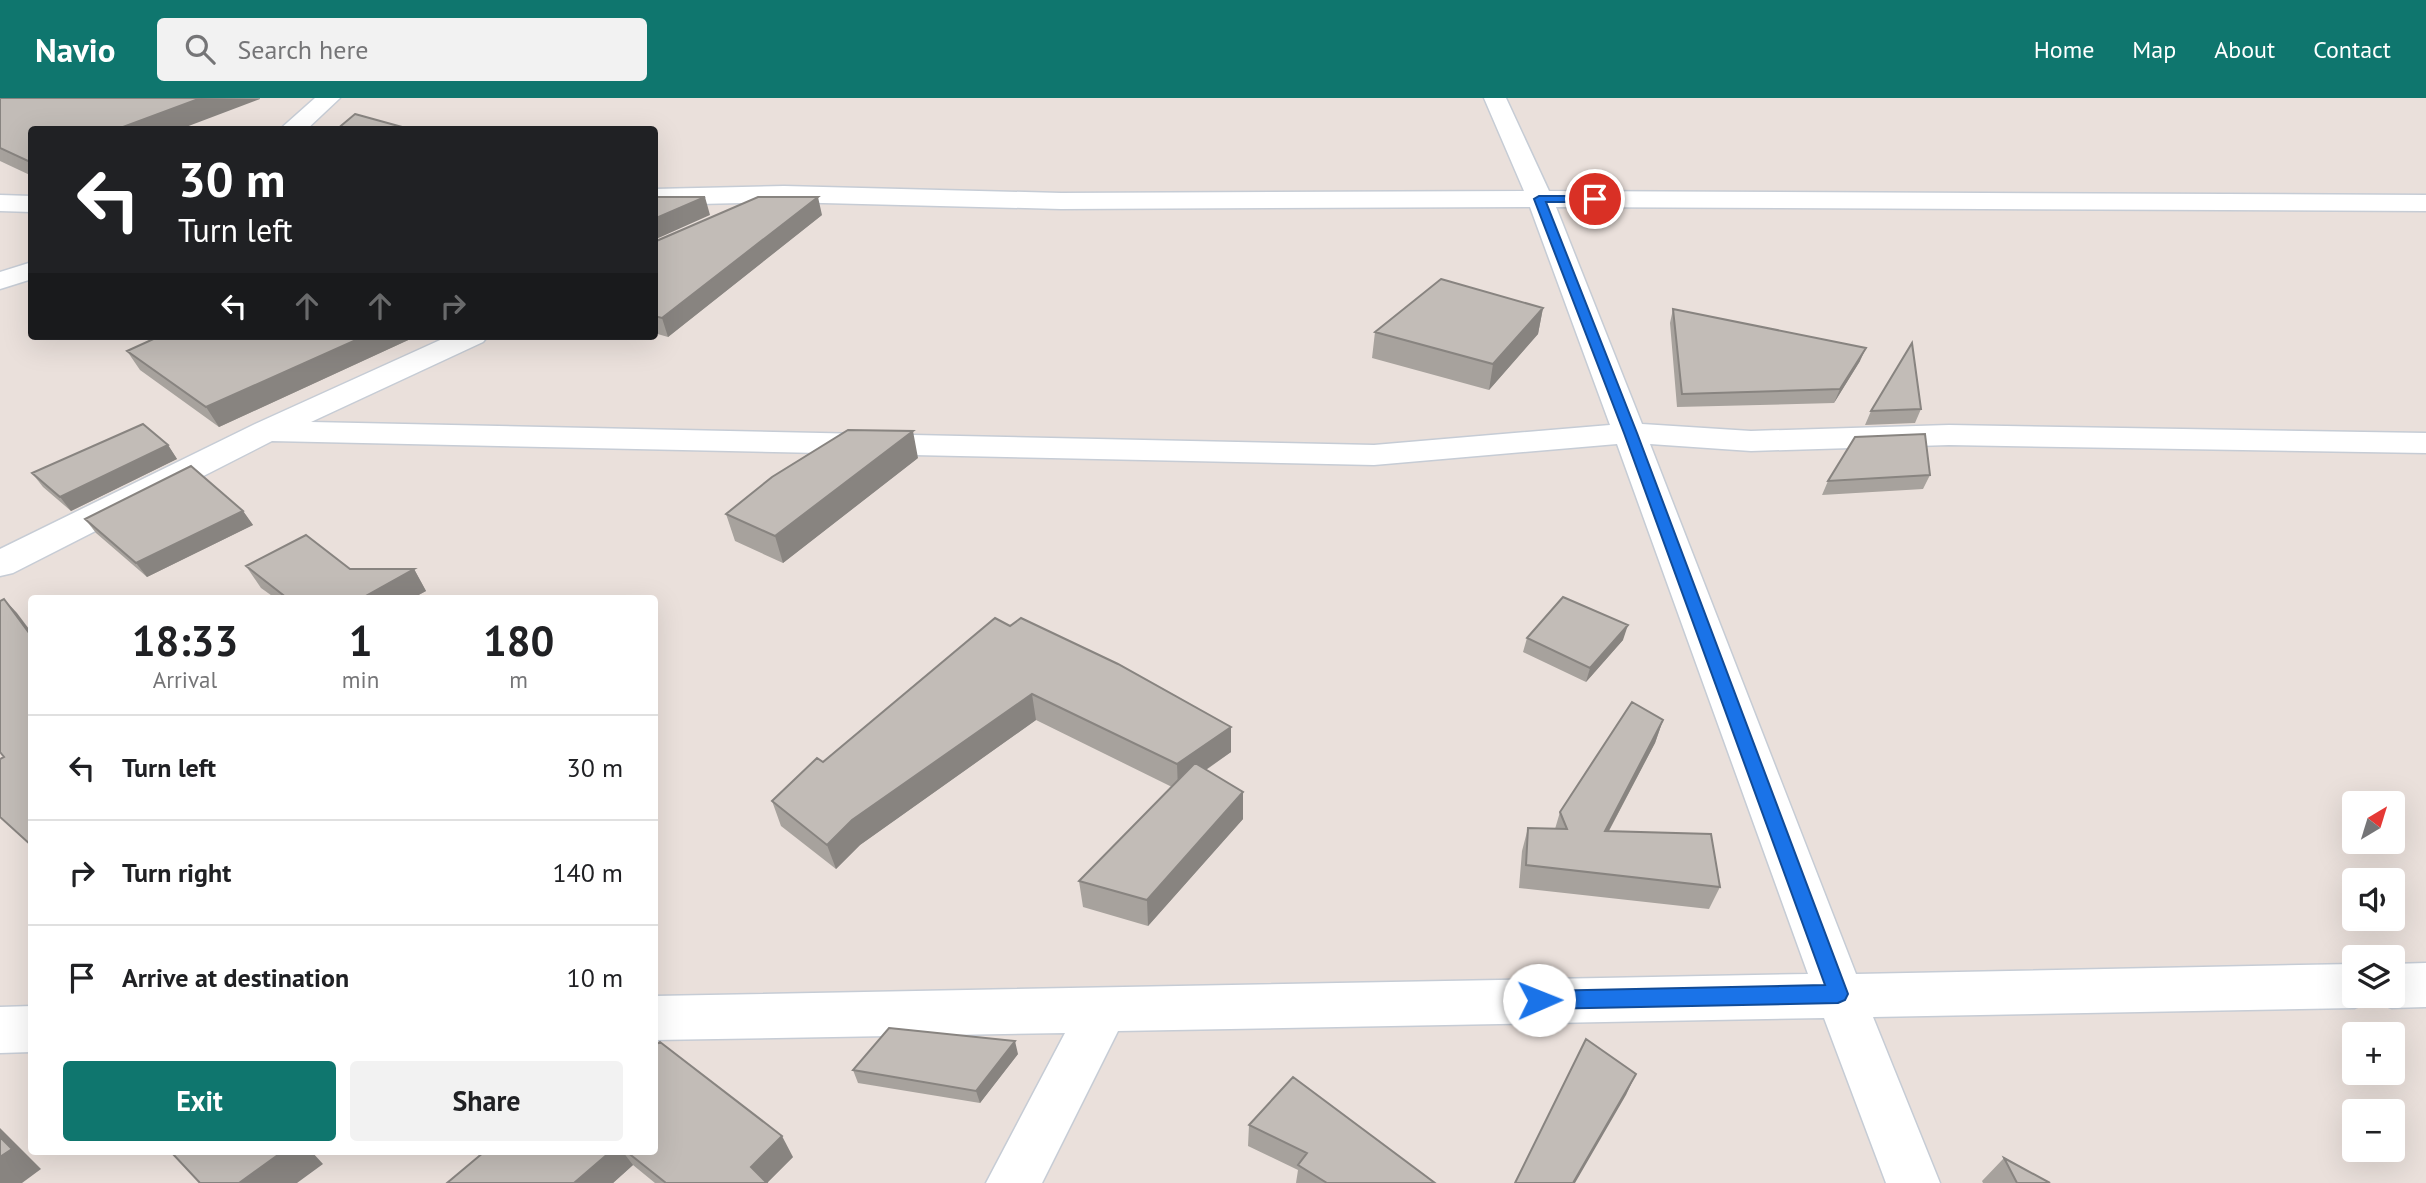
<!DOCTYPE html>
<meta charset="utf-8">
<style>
body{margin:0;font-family:"PT Sans",sans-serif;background:#f2f2f2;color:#202124;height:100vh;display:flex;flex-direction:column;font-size:26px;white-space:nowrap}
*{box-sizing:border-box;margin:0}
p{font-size:23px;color:#757577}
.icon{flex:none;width:38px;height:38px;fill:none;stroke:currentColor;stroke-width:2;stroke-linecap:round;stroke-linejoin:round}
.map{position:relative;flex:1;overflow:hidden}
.details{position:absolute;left:28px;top:497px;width:630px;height:560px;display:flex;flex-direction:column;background:#fff;border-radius:7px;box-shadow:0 7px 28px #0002}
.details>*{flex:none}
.hud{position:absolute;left:28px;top:28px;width:630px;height:214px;border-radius:7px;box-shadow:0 7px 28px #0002;background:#202124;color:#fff;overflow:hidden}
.needle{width:46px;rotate:38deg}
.tools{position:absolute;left:2342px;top:693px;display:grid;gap:14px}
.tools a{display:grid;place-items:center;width:63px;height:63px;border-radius:7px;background:#fff;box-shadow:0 7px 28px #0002;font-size:35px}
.pin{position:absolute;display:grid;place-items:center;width:60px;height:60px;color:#fff;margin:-30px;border:4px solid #fff;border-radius:50%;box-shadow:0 2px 7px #0007}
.me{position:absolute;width:77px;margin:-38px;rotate:89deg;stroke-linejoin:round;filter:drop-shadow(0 0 5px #0008)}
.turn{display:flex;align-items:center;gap:24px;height:147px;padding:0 35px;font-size:32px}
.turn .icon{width:91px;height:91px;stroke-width:2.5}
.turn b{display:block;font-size:49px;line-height:60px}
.lanes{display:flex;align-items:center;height:66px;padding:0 35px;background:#0003;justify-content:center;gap:35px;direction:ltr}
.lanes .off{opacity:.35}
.eta{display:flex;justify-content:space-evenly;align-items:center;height:119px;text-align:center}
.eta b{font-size:42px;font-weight:600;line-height:49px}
.cta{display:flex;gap:14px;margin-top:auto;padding:14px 35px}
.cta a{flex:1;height:80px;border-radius:7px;background:#0f766e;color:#fff;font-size:28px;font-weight:600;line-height:80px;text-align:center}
.cta a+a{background:#f2f2f2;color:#202124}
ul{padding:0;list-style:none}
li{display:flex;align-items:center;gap:21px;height:105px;padding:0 35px;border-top:2px solid #e0e0e0}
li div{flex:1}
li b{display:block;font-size:26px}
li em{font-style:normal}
header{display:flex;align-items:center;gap:42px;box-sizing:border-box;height:98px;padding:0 35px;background:#0f766e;color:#fff}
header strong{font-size:33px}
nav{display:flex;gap:38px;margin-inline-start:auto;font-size:24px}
.search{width:490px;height:63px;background:#f2f2f2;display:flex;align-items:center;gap:18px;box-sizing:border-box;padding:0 24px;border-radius:7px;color:#757577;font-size:26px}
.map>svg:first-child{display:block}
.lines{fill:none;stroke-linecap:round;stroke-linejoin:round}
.minor-casing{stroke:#c6ccd5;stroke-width:3}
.minor{fill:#fff;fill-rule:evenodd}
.wall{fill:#a7a29d}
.shaded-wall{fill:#888480}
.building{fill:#c2bcb7;stroke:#888480;stroke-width:2}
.route{fill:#1a73e8;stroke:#114b97;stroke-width:2}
</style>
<header>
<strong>Navio</strong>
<div class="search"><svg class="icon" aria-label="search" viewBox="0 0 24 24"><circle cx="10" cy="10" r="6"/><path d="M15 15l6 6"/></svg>Search here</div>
<nav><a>Home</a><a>Map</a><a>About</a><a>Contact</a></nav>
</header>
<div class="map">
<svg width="2426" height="1085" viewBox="0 0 2426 1085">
<rect width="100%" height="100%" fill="#eae0db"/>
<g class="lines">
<defs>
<path id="minor" d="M315 0H340L306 32H279Z
M1484 0H1506L1549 93 2426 97V113L1556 109 1642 326 1751 333 1949 327 2426 335V355L1949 347 1751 353 1650 346 1856 876 2354 866V898H2392V866L2426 865V909L2392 910 2375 903 2373 899 2371 903 2354 910 1873 919 1940 1085H1886L1824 920 1118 933 1042 1085H986L1065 935 654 942V898L1808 876 1617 346 1374 367 272 343 13 475 0 478V451L255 326 449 238H488L483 244 311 324 1374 347 1610 327 1530 109 1061 111 784 104 654 107V91L784 88 1061 95 1524 93Z
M0 97 32 98V114L0 113Z
M32 164V181L0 191V174Z
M32 908V954L0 955V909Z"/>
</defs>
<!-- minor casing -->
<use href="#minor" class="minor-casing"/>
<!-- minor -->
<use href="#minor" class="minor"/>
</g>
<!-- wall -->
<path class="wall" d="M0 0H260V1L32 32V78L0 63Z
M822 117 668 239 654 235V144Z
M1543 210 1538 236 1489 292 1372 260 1375 234Z
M1673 211 1860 263 1834 305 1677 309 1670 225Z
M160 238H417L219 329 140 272 127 253Z
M1921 311 1915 325 1865 327 1871 313Z
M168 347 177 361 71 413 43 389 32 375Z
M918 360 783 465 735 443 726 416Z
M1930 377 1923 391 1822 397 1828 383Z
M243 413 253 427 147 479 96 435 85 421Z
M246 468 350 471H414L426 493 413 500H275L261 490Z
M1010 528 1231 629V654L1206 672 1243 694V721L1148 828 1083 809 1079 783 1172 689 1036 622 860 747 836 771 781 728 772 703 823 664Z
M1527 540 1623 542 1586 584 1523 554Z
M1663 622 1655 645 1609 733 1720 789 1709 811 1519 790 1522 753 1528 730 1555 731 1560 714Z
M1018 956 980 1005 858 985 853 972Z
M1249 1027 1435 1085H1296L1298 1072 1248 1048Z
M484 1054H654L793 1059 767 1085H655L633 1067 613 1085H447Z
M2004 1060 2050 1085H1983L1982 1083Z"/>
<!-- shaded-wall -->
<path class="shaded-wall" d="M201 0 260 1 178 32H115Z
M705 99 710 117 654 142V121Z
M818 99 822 117 668 239 662 220Z
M1543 210 1538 236 1489 292 1493 266Z
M365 238H417L219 329 206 309Z
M1866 250 1860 263 1834 305 1840 291Z
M913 333 918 360 783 465 775 438Z
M168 347 177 361 71 413 60 399Z
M243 413 253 427 147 479 136 465Z
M414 471 426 493 413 500H362Z
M4 501 17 515 32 535V539Z
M1628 527 1623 542 1586 584 1590 570Z
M1032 596 1036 622 860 747 836 771 827 747 852 722Z
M1663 622 1655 645 1597 755 1605 733Z
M1231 629V654L1178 691 1177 666Z
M1243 694V721L1148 828 1147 802Z
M1015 943 1018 956 980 1005 976 993Z
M1636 976 1626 997 1575 1085H1573Z
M0 1030 41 1071 22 1085H0Z
M782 1038 793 1059 767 1085 751 1069Z
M282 1054H312L323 1066 297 1085H239Z
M610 1054H623L633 1067 613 1085H574Z"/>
<!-- building -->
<path class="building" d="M0 0H201L115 32H32V62L28 63 0 50Z
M355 16 413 32H336Z
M654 99H705L654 121Z
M758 99H818L662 220 654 218V144Z
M1441 181 1543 210 1493 266 1375 234Z
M1673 211 1866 250 1840 291 1682 296Z
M160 238H365L206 309 127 253Z
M1912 245 1921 311 1871 313Z
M143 326 168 347 60 399 32 375Z
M848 332 913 333 775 438 726 416 772 379Z
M1925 336 1930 377 1828 383 1855 339Z
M191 368 243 413 136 465 85 421Z
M306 437 350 471H414L362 500H287L246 468Z
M1563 499 1628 527 1590 570 1527 540Z
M4 501 32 539V748L0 719V661L4 659 0 654V503Z
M995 520 1010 528 1021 520 1118 566 1231 629 1177 666 1032 596 852 722 827 747 772 703 817 660 823 664Z
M1632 604 1663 622 1605 733 1711 736 1720 789 1526 767 1528 730 1567 731 1560 714Z
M1195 665 1243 694 1147 802 1079 783Z
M889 930 1015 943 976 993 853 972Z
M1586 941 1636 976 1573 1085H1515Z
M660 944 782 1038 751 1069 767 1085H666L627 1054H654V948Z
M1293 979 1435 1085H1327L1298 1067 1307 1055 1249 1027Z
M0 1039 12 1051 0 1059Z
M171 1054H282L239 1085H200Z
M484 1054H610L574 1085H447Z
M2004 1060 2050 1085H2017Z"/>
<!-- route -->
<path class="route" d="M1539 98H1595L1600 101 1595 104H1546L1637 335 1848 896 1845 902 1838 905 1539 911 1532 909 1529 902 1532 896 1539 893 1825 887 1624 335 1534 101Z"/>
</svg>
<div class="tools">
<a><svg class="needle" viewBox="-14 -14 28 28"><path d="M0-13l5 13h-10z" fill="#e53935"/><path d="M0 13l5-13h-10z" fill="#757577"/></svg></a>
<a><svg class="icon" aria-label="sound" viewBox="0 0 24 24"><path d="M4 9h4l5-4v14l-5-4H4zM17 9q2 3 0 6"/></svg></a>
<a><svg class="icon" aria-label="layers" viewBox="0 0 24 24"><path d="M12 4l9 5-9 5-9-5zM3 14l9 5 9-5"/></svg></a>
<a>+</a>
<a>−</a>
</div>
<div class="pin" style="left:1595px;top:101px;background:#d93025"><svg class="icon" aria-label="arrive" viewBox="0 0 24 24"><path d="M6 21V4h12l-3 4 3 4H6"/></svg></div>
<svg class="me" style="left:1539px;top:902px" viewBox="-20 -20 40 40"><circle r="19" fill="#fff"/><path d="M0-13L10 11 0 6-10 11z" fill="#1a73e8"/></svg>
<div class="hud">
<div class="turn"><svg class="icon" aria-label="left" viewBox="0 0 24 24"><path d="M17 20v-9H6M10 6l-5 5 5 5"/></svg><div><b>30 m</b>Turn left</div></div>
<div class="lanes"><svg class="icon" aria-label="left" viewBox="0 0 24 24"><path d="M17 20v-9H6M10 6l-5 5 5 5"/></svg><svg class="icon off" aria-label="ahead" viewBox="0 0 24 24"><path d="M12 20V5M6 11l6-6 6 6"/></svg><svg class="icon off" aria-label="ahead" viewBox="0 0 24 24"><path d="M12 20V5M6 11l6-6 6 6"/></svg><svg class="icon off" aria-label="right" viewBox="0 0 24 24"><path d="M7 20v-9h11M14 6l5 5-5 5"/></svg></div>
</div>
<section class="details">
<div class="eta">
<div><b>18:33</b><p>Arrival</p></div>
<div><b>1</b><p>min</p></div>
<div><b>180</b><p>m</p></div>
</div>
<ul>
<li><svg class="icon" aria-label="left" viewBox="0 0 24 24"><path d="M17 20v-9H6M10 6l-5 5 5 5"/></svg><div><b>Turn left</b></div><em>30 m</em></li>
<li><svg class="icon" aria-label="right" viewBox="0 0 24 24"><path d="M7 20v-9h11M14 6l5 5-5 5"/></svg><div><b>Turn right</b></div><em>140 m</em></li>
<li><svg class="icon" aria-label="arrive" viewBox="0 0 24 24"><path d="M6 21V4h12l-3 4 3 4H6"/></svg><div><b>Arrive at destination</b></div><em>10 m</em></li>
</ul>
<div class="cta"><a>Exit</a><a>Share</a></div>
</section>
</div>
